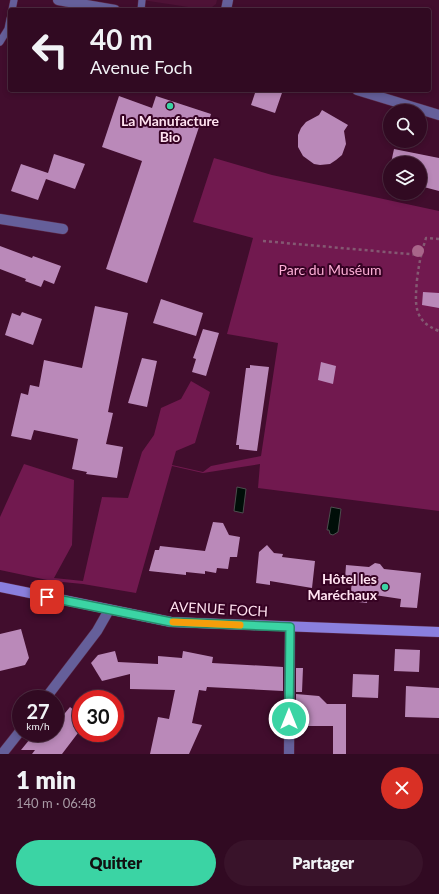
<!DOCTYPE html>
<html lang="fr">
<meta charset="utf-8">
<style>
body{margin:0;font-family:Lato,sans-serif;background:#39132a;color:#f1f3f6;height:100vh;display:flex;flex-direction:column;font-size:15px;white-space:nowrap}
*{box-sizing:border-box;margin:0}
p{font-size:13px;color:#a89aa5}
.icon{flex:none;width:22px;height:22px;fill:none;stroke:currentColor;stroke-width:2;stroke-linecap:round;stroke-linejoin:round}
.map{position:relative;height:754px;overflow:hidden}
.details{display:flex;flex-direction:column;background:#310a22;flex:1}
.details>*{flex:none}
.hud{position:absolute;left:8px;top:8px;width:423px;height:84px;border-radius:4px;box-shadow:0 2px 6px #0003,0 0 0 1px #4c2b40;background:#310a22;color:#f1f3f6;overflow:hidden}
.controls{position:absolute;left:383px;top:104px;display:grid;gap:8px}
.controls a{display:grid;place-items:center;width:44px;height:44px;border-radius:50%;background:#310a22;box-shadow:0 2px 6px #0003,0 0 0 1px #4c2b40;font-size:20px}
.speed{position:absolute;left:12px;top:690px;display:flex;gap:8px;font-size:20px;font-weight:700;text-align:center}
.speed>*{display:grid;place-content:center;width:52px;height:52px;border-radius:50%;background:#310a22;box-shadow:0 2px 6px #0003,0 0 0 1px #4c2b40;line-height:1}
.speed small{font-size:10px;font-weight:400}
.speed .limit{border:6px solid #d22;background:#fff;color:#111}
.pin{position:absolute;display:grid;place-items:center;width:34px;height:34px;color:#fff;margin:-17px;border-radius:8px;box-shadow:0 2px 6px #0006}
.me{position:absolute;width:44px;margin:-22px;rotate:0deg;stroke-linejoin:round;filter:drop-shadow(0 0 3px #0008)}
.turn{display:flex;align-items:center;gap:14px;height:84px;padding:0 16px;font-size:18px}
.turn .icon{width:52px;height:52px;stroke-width:2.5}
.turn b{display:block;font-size:28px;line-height:34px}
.round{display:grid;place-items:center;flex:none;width:42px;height:42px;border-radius:21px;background:#39132a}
.head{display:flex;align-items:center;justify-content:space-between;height:68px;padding:0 16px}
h1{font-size:24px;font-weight:800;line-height:30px}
.cta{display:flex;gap:8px;margin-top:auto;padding:8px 16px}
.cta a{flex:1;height:46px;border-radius:24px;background:#3bd4a4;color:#111;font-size:16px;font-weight:800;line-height:46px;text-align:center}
.cta a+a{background:#39132a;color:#f1f3f6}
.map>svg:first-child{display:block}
.built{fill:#4e1236}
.green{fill:#71194f}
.water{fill:#000e08;stroke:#4c4e4e}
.building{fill:#ba89b9}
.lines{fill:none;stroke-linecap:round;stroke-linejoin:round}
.service-casing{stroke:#5c2b48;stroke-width:8}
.minor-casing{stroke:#5c2b48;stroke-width:11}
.secondary-casing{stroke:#5c2b48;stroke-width:11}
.path{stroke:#845972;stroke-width:2.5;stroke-dasharray:3 3;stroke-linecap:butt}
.service{stroke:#655f9a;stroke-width:7}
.minor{stroke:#655f9a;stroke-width:10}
.secondary{stroke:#8a7fde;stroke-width:10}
.tree{fill:#a9668a}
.route-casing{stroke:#268a6b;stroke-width:10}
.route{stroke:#3bd4a4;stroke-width:7}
.slow{stroke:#f59e0b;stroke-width:7}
.poi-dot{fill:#3bd4a4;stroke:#360223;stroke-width:1.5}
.labels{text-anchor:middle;stroke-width:4;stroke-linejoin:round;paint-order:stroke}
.poi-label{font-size:14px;font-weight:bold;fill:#ffe2f0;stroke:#360223}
.park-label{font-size:14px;fill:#feafd7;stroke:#360223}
.street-label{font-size:14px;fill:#ffe2f0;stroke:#360223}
</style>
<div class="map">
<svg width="439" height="754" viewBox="0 0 439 754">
<rect width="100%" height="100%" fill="#410d2d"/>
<!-- built -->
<path class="built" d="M142 0H217L216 4 208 10Z"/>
<!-- green -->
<path class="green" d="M214 158 272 175 439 211V511L258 488 260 464 203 473 172 466 136 593 83 584 52 581 0 570V517L24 464 74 480 72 545 54 578 83 581 102 497 128 498 142 452 154 435 161 408 181 399 191 381 210 392 195 443 176 451 172 465 203 472 211 466 261 456 278 343 227 334 253 238 193 222Z"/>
<!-- water -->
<path class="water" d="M237 487 246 489 243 513 234 511Z
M331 507 341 509 338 532 333 535 330 534 329 530H327Z"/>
<!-- building -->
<path class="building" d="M256 90H283L275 113 251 105Z
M119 96 152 108 156 96 211 114 207 127 200 124 147 283 106 269 142 161 102 147Z
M322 110 348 125 344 131 346 144 342 155 336 160 330 164 320 165 314 164 303 156 298 147V135L301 128 306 122 319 115Z
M394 149 439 158V191L420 186V163H391Z
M54 154 85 164 75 189 46 179 38 200 11 191 21 164 48 173Z
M0 246 32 258 33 256 61 266 54 284 44 280 41 287 25 281 26 279 0 269Z
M423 292 439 293V308L422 305Z
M161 299 203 313 196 336 153 323Z
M95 306 128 313 108 412 113 413 106 444 123 447 117 478 86 474 87 472 72 469 78 439 34 430 31 440 11 436 21 393 28 395 30 385 39 387 44 360 82 368Z
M22 312 42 319 33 345 5 335 12 313 20 316Z
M203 329 219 333 206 376 192 372 196 359 193 358Z
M142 358 157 361 147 407 128 403Z
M321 362 336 366 333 384 318 380Z
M250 365 269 367 257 451 239 449V445H236L246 368H250Z
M213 522 223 523 229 535 240 537 237 557H230L228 569 217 568 216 573 205 571V574L186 572V575L149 571 155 550H159L160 546 205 551Z
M267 545 274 553 283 554 282 557 315 561 312 588 270 581V585L256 583 259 552Z
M375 563 380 564 384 569 421 573 417 608 400 607 401 599 368 594 367 603 350 601 352 580 345 579 346 565 369 567Z
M21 629 29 658 25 665 0 671V634Z
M395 649 420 650 419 672 394 671Z
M115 651 118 662 158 664V656L182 658 183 651 213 657 212 663 283 667V691L207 687 206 691 199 690 192 723 202 725 189 754H150L158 717 169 719 175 690 130 689V674L102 681 91 663 98 655Z
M296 668H303L302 692H296Z
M353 674 379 675 378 698 352 697Z
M406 686 439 688V718L405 717Z
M296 694 319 696 327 704H346V754H333V726H296Z
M70 707 81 716V729L62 754H32L35 750H21L34 734 42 741 48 733H55V725Z"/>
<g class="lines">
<defs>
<path id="service" d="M12 10 14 0
M141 10 142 0
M0 42 8 29 10 19"/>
<path id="minor" d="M58 0 115 10
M226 10 228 0
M357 90 439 115
M0 219 63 229
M45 699 97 631 109 610
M2 754 21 730
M289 754 290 627"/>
<path id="secondary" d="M0 587 171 622 439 632"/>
</defs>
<!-- service casing -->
<use href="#service" class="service-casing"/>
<!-- minor casing -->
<use href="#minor" class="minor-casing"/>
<!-- secondary casing -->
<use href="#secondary" class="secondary-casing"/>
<!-- path -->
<path class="path" d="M439 239 426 238C421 254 419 263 417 280 415 304 413 321 439 331
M263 241 420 255"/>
<!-- service -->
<use href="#service" class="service"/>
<!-- minor -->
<use href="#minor" class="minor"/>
<!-- secondary -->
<use href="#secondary" class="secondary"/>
</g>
<!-- trees -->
<circle class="tree" cx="418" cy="251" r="6"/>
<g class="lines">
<defs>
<path id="route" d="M47 597 171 622 290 627 289 719"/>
</defs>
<!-- route casing -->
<use href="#route" class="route-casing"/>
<!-- route -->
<use href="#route" class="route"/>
<!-- slow -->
<path class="slow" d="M173 622 240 625"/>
</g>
<!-- markers -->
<g class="poi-dot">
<circle cx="170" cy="106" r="4"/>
<circle cx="385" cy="587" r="4"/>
</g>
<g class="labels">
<!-- poi labels -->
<g class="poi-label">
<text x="170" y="126">La Manufacture<tspan x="170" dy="16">Bio</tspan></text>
<text x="377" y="584" text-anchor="end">Hôtel les<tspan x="377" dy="16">Maréchaux</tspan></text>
</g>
<!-- park labels -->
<g class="park-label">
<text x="330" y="275">Parc du Muséum</text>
</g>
<!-- street labels -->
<g class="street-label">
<text transform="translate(219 609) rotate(3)" y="5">AVENUE FOCH</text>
</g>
</g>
</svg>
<div class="controls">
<a><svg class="icon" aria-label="search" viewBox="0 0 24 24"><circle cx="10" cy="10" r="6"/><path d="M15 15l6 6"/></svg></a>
<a><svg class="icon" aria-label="layers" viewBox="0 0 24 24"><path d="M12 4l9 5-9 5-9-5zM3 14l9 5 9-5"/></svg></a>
</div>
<div class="speed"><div>27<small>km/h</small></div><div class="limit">30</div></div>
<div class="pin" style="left:47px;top:597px;background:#d93025"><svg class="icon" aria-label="arrive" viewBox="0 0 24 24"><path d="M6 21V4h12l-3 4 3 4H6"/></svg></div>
<svg class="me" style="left:289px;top:719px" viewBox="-20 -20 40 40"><circle r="17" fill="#3bd4a4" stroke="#fff" stroke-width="3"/><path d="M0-11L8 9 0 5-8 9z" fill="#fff"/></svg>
<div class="hud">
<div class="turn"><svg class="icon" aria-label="left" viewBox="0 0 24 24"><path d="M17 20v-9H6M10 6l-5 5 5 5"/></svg><div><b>40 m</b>Avenue Foch</div></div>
</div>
</div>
<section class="details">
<div class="head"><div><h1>1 min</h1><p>140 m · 06:48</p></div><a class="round" style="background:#d93025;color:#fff"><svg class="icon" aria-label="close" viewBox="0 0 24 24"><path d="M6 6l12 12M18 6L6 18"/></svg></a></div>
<div class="cta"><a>Quitter</a><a>Partager</a></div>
</section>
